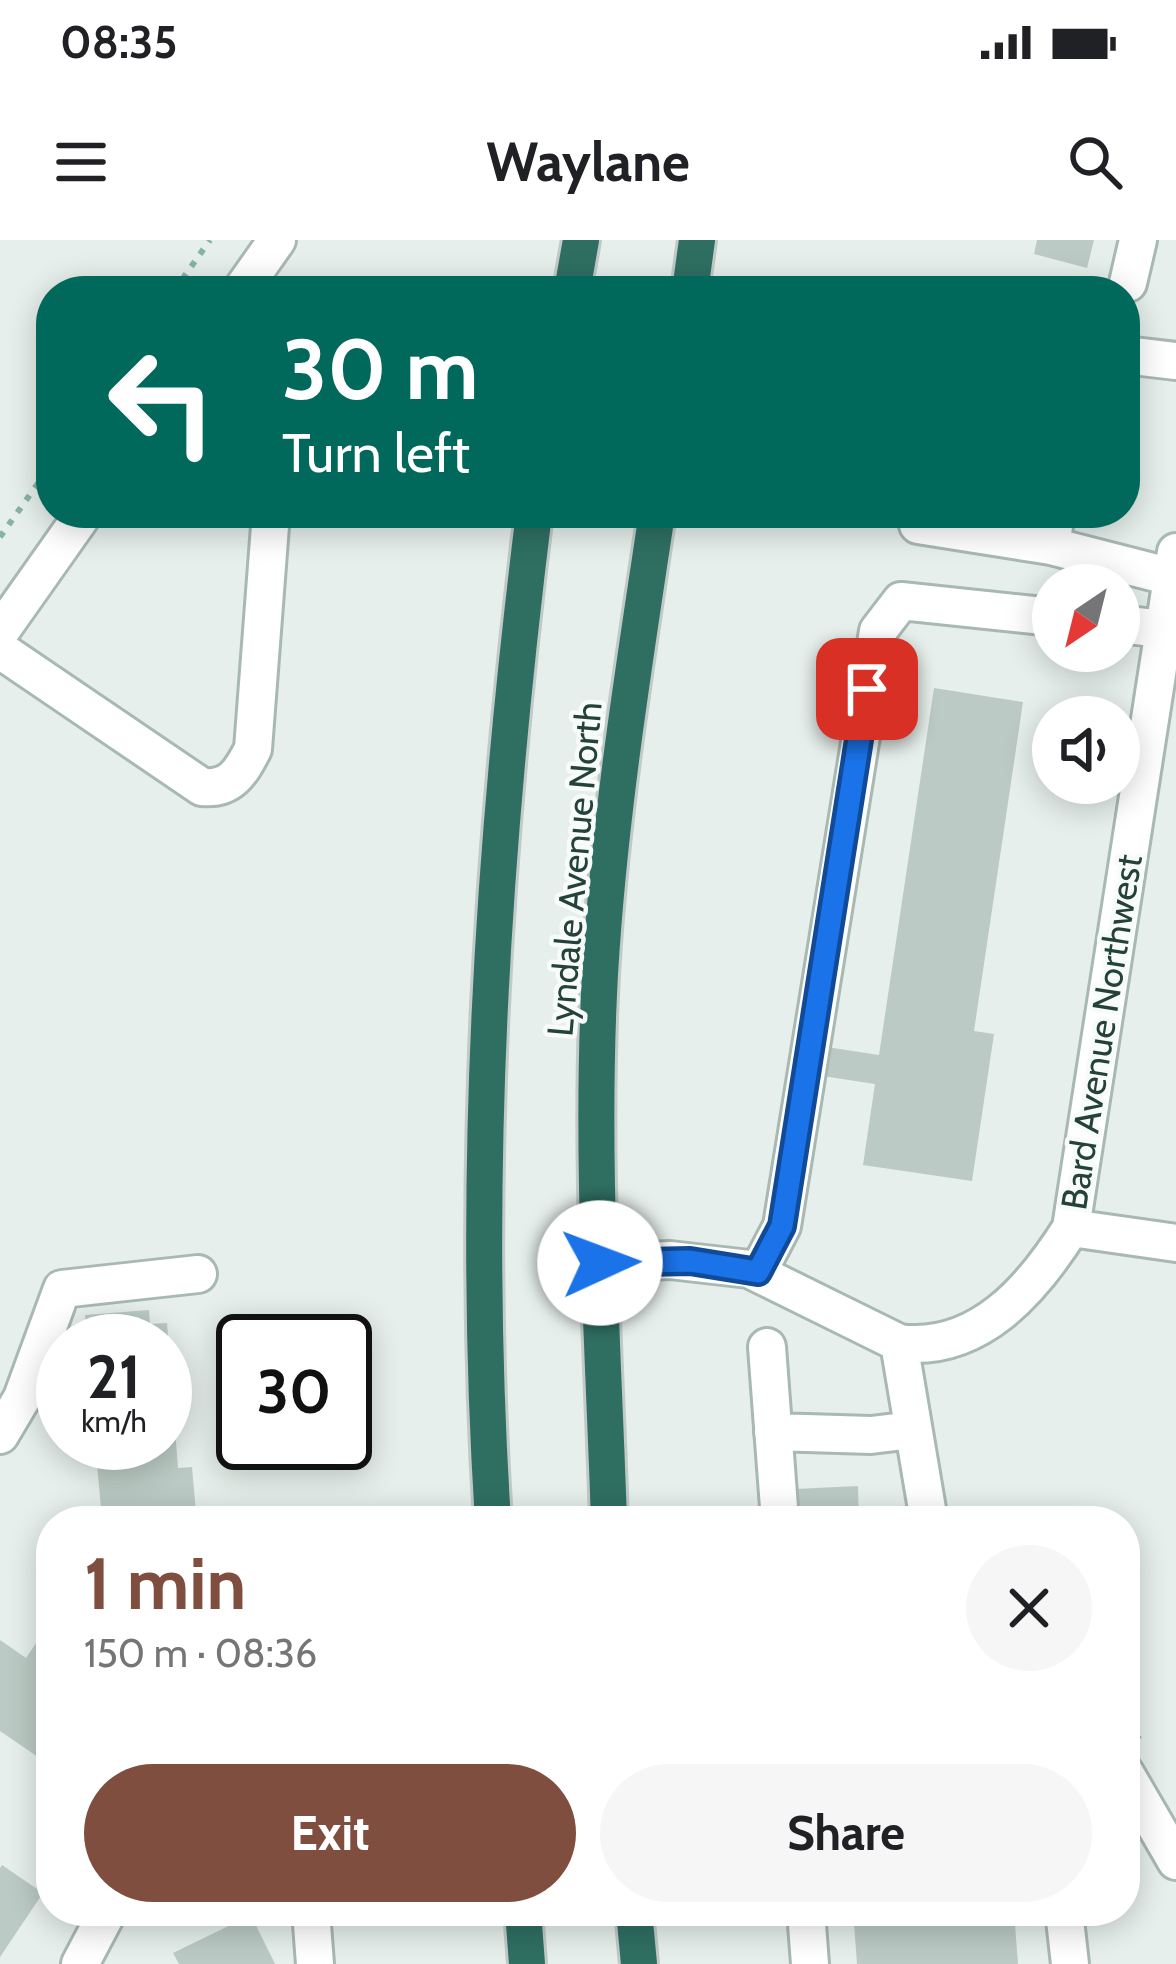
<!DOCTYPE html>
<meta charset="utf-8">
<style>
body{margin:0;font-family:Cabin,sans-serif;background:#f6f6f6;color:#202124;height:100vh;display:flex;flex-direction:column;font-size:45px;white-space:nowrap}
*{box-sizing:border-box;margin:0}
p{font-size:39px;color:#757577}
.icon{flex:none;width:66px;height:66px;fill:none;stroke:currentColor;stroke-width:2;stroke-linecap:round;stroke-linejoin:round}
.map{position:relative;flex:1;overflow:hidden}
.sheet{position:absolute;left:36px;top:1266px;width:1104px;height:420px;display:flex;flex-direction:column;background:#fff;border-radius:48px;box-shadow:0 6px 30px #0003}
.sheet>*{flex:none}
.banner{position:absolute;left:36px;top:36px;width:1104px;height:252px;border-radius:48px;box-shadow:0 6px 30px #0003;background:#00695c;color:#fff;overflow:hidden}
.needle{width:78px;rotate:215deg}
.fabs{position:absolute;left:1032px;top:324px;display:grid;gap:24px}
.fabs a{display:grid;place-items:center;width:108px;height:108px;border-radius:50%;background:#fff;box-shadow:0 6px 30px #0003;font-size:60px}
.speed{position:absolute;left:36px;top:1074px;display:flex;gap:24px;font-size:60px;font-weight:700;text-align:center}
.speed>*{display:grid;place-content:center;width:156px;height:156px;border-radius:50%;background:#fff;box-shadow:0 6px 30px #0003;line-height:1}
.speed small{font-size:30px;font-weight:400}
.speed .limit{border:6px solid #111;border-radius:18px;background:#fff;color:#111}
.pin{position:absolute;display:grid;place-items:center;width:102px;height:102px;color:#fff;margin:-51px;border-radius:24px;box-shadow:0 6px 18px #0006}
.me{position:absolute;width:132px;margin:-66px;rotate:88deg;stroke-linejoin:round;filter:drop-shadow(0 0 9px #0008)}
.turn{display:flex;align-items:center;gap:42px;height:252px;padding:0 48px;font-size:54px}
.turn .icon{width:156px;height:156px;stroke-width:2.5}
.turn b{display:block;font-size:84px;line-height:102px}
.round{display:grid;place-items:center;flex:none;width:126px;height:126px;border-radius:63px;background:#f6f6f6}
.head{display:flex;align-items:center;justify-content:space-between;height:204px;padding:0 48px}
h1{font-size:72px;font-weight:800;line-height:90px;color:#7f4e3f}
.primary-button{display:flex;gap:24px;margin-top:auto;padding:24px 48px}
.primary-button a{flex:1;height:138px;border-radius:72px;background:#7f4e3f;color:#fff;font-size:48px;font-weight:800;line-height:138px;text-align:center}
.primary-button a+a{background:#f6f6f6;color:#202124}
.status{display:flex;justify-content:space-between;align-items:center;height:84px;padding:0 60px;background:#fff;direction:ltr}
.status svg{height:33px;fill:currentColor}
header{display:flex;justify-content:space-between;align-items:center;height:156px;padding:0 48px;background:#fff;font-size:54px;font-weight:800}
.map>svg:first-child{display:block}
.building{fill:#bbcac4}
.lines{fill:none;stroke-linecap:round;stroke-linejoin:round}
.minor-casing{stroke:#a8b8b2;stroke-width:42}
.highway-casing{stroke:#c2cac8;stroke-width:42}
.path{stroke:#86b3a5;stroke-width:6;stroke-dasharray:6 9;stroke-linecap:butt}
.minor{stroke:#fff;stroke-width:36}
.highway{stroke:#2f6f62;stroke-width:36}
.route-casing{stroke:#114b97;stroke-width:30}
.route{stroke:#1a73e8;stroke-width:21}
.labels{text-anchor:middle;stroke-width:9;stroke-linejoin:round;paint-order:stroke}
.street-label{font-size:36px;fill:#24423a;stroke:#f7fbf9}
</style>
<div class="status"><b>08:35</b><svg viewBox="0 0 49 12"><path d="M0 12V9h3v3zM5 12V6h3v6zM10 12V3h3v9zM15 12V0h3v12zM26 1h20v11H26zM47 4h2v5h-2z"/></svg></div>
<header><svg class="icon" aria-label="menu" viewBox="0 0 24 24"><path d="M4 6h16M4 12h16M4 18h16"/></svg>Waylane<svg class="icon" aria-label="search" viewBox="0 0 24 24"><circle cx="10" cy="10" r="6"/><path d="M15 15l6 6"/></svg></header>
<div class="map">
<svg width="1176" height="1724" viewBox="0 0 1176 1724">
<rect width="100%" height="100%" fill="#e6efeb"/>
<!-- building -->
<path class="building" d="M1037 0H1094L1087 28 1034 14Z
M934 448 1023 462 974 791 994 794 972 941 863 925 875 844 816 835 820 806 879 815Z
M149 1070 150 1084 167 1083 178 1228 192 1227 196 1273 178 1274 179 1281 102 1279 95 1203H165V1101H87L85 1075Z
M858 1246 859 1281H797L795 1249Z
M51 1381V1526L0 1491V1400L26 1418Z
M2 1625 43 1653 0 1717V1628Z
M853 1671H1014L1018 1724H857Z
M251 1675 275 1724H179L173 1713Z"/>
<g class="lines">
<defs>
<path id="minor" d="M1128 43 1138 0
M241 51 277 0
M1125 115 1176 121
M1056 273 1051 306 1172 337
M918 285 1051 306
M1119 384 1163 389
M0 392 84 273
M0 410 202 547C231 550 241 532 253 509L271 273
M1071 988 1176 1003
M600 1023 670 1020 749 1029 899 1103C978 1113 1032 1050 1071 988L1176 312
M758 1032 782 986 878 391 901 361 1053 377
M899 1103 929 1281
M767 1107 780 1281
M773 1192 871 1195 912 1190
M0 1195 22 1158 62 1049 198 1034
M1125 1533 1176 1621
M311 1671 315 1724
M806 1671 810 1724
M1064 1671 1070 1724
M80 1724 108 1671"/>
<path id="highway" d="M572 51 581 0
M690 51 697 0
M493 1281C471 941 492 611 534 273
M609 1281C603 1100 590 915 600 734 609 580 634 426 657 273
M523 1671 527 1724
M634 1671 639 1724"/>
</defs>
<!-- minor casing -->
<use href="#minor" class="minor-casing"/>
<!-- highway casing -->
<use href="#highway" class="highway-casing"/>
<!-- path -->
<path class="path" d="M174 51 210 0
M0 297 51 225
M1125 1484 1145 1505"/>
<!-- minor -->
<use href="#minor" class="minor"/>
<!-- highway -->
<use href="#highway" class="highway"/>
</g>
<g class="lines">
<defs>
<path id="route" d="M600 1023 690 1021 758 1032 782 986 867 449"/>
</defs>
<!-- route casing -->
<use href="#route" class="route-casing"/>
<!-- route -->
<use href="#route" class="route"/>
</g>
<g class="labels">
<!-- street labels -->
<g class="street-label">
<text transform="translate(574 629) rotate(-85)" y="13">Lyndale Avenue North</text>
<text transform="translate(1101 792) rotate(-81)" y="13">Bard Avenue Northwest</text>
</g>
</g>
</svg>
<div class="fabs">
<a><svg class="needle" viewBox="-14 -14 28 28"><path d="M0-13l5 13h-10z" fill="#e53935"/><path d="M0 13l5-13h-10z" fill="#757577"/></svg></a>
<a><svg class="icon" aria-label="sound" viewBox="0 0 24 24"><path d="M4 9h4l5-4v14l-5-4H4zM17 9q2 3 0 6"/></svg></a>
</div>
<div class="speed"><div>21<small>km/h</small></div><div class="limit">30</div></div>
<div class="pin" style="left:867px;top:449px;background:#d93025"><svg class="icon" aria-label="arrive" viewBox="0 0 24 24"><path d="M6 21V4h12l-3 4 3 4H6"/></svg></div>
<svg class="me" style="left:600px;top:1023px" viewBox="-20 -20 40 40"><circle r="19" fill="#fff"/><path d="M0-13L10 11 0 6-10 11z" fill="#1a73e8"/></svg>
<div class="banner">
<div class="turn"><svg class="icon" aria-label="left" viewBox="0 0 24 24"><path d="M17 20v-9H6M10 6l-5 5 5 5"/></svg><div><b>30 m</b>Turn left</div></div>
</div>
<section class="sheet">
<div class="head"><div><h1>1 min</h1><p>150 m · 08:36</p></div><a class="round"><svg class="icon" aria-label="close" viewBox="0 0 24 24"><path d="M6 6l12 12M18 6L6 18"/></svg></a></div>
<div class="primary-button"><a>Exit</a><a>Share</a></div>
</section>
</div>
